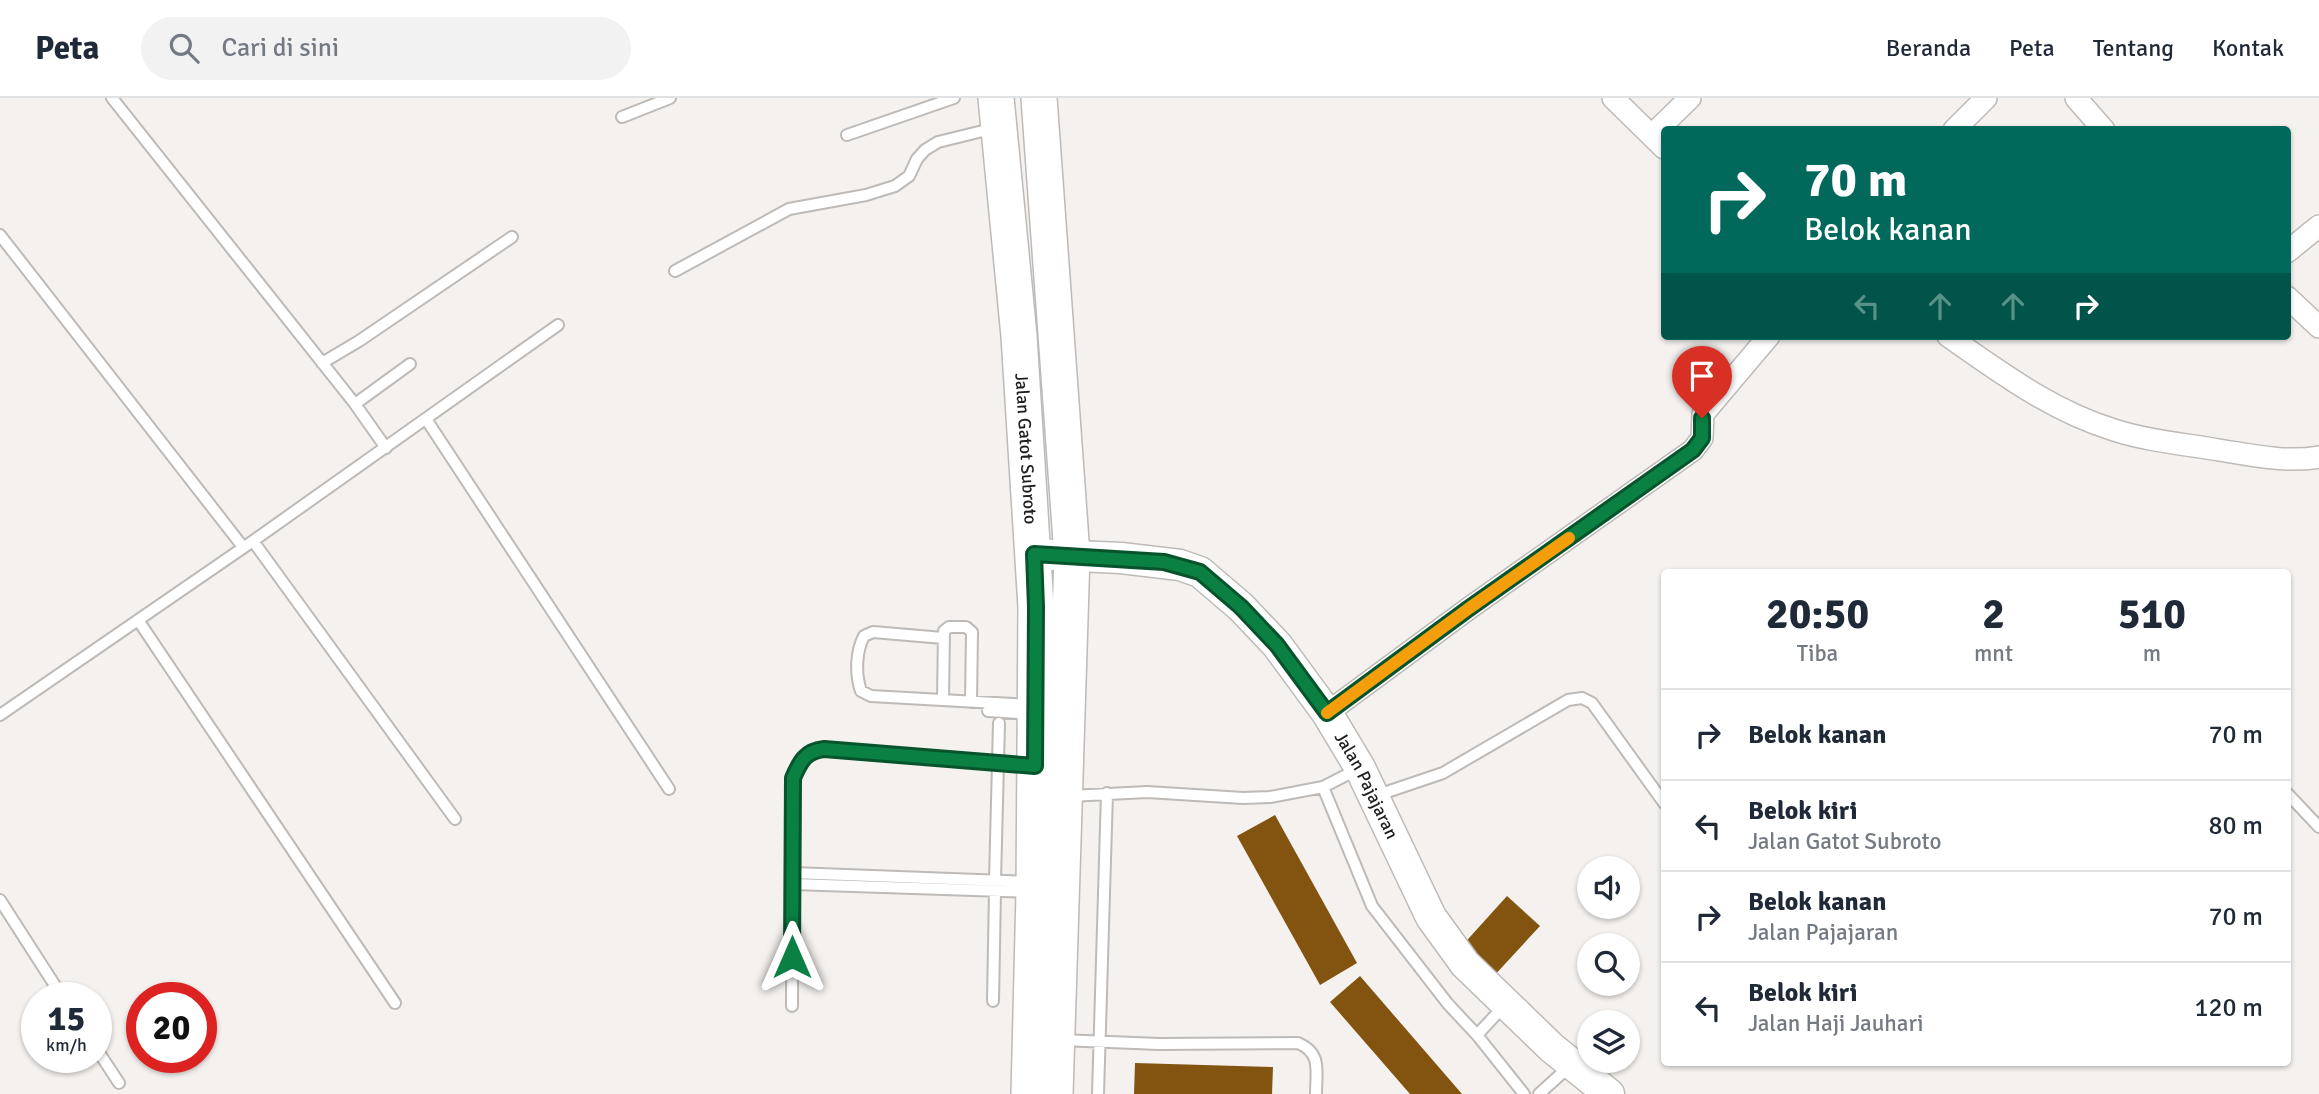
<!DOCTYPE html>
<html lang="id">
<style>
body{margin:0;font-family:Signika,sans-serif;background:#f2f2f3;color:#1f2937;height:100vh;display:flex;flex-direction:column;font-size:26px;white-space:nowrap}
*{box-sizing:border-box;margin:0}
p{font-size:23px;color:#747a83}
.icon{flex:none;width:38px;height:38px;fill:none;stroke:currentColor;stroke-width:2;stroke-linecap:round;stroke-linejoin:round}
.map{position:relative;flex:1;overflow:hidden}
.drawer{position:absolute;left:1661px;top:471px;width:630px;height:497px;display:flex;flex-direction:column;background:#fff;border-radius:7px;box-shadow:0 2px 5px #0004}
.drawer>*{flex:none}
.banner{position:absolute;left:1661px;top:28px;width:630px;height:214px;border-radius:7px;box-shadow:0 2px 5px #0004;background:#00695c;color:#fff;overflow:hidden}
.tools{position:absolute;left:1577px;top:758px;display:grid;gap:14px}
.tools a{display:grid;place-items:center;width:63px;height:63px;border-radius:50%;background:#fff;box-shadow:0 2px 5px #0004;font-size:35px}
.speed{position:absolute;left:21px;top:884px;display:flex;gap:14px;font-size:35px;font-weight:700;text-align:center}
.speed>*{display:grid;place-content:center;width:91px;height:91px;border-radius:50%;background:#fff;box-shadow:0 2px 5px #0004;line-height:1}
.speed small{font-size:18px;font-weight:400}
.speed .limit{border:10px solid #d22;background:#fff;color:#111}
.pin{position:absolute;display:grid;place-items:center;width:60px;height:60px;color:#fff;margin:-72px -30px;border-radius:50% 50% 50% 0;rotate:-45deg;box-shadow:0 0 7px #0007}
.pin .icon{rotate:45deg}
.me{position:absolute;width:77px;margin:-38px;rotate:0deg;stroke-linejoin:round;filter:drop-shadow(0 0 5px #0008)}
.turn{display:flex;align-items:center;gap:24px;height:147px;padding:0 28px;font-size:32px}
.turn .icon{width:91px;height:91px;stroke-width:2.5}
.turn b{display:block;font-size:49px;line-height:60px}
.lanes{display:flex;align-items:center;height:66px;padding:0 28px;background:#0003;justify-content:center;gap:35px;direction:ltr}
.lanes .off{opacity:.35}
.eta{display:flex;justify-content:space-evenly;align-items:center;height:119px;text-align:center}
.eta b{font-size:42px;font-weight:700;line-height:49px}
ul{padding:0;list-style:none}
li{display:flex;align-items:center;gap:21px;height:91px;padding:0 28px;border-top:2px solid #e0e1e3}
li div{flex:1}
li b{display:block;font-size:26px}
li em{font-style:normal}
header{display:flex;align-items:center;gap:42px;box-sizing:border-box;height:98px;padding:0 35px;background:#fff;border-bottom:2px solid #e0e1e3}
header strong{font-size:33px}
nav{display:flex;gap:38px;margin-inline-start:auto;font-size:24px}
.search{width:490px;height:63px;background:#f2f2f3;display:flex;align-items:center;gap:18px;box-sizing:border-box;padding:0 24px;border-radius:38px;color:#747a83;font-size:26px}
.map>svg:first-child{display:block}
.building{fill:#835410}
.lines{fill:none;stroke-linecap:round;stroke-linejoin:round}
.service-casing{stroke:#bdbab7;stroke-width:14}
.minor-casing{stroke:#bdbab7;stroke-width:24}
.secondary-casing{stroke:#bdbab7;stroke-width:33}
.trunk-casing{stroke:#bdbab7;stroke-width:38}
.service{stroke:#fff;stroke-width:10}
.minor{stroke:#fff;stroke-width:21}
.secondary{stroke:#fff;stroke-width:30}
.trunk{stroke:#fff;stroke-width:35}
.route-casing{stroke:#07532c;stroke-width:18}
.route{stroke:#0b8043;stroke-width:12}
.slow{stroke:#f59e0b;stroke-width:12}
.labels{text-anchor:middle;stroke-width:7;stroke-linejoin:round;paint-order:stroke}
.street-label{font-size:18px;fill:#1f1e1d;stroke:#fff}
</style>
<header>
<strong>Peta</strong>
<div class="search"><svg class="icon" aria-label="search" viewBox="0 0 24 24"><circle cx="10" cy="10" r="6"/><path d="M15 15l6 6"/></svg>Cari di sini</div>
<nav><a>Beranda</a><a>Peta</a><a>Tentang</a><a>Kontak</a></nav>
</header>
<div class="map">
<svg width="2319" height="996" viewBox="0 0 2319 996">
<rect width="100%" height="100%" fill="#f4f1ee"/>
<!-- building -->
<path class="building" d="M1275 717 1357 865 1320 887 1237 738Z
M1507 798 1540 828 1492 880 1460 850Z
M1360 878 1462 996H1410L1330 904Z
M1135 965 1273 969 1272 996H1134Z"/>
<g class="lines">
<defs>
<path id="service" d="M112 0 355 306 386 350
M622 19 670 0
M847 37 954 0
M0 137 243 449
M675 173 789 111 866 97 895 88 909 78 917 61 925 52 938 44 995 30
M322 265 359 243 512 139
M355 306 410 266
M426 321 669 691
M253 443 455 721
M138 522 395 905
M943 540 873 534 864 538C856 553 855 576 861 593L871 598 1032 607
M943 602 944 533 949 529H966L972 534 971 604
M988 613 1032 616
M0 617 253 443 558 227
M1323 689 1372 808 1448 906 1477 937 1524 996
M2287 695 2319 729
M1070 698 1147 694 1243 700 1270 699 1323 689 1360 670
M1375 698 1443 675 1568 602 1582 600 1592 605 1664 705
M793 775 1031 784
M995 783 999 625
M793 786 1031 794
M0 802 63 900
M993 903 995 792
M792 908 793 680C800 663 805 653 824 651L1029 668
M1477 937 1504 908
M1060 942 1159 946 1298 945C1322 955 1316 973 1316 996
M96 950 119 985
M1098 996 1107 695
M1539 996 1571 967"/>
<path id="minor" d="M1613 0 1664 50
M2076 0 2104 32
M1954 32 1986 0
M1652 37 1690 0
M2287 154 2319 128
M2287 199 2319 229
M1948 238C2001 275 2052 313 2114 332 2148 343 2184 346 2219 352 2251 357 2286 365 2319 359
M1327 615 1468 511 1693 352 1702 340 1703 316 1769 238"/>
<g id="secondary">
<path id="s1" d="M1034 456 1121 460 1180 467 1200 474 1241 509 1277 547 1327 615 1360 670 1431 819 1465 866 1552 950 1609 996"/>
</g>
<g id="trunk">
<path id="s2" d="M996 0 1019 238 1036 509 1034 794 1029 996"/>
<path d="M1039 0 1072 457 1055 996"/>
</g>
</defs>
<!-- service casing -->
<use href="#service" class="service-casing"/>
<!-- minor casing -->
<use href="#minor" class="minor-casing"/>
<!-- secondary casing -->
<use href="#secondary" class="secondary-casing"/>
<!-- trunk casing -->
<use href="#trunk" class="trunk-casing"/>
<!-- service -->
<use href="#service" class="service"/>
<!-- minor -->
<use href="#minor" class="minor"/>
<!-- secondary -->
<use href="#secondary" class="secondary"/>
<!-- trunk -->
<use href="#trunk" class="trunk"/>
</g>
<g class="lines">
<defs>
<path id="route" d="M792 859 793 680C800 664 805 653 824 651L1035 668 1036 509 1034 456 1164 464 1200 474 1241 509 1277 547 1327 615 1468 511 1693 352 1702 340V320"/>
</defs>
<!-- route casing -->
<use href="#route" class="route-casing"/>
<!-- route -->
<use href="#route" class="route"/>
<!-- slow -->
<path class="slow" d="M1327 615 1468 511 1569 440"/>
</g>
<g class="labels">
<!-- street labels -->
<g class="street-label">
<text dy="6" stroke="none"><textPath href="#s2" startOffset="352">Jalan Gatot Subroto</textPath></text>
<text dy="6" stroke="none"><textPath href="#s1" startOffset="441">Jalan Pajajaran</textPath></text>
</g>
</g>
</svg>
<div class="tools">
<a><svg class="icon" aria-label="sound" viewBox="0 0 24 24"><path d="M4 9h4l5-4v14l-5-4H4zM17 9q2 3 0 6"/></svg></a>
<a><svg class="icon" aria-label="search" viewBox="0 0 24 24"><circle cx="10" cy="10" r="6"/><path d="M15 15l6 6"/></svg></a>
<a><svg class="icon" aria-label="layers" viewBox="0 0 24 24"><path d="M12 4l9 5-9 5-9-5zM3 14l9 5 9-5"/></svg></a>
</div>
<div class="speed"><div>15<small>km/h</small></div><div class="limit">20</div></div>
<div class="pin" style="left:1702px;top:320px;background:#d93025"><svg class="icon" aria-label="arrive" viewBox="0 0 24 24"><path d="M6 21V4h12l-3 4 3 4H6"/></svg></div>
<svg class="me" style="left:792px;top:859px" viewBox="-20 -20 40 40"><path d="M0-17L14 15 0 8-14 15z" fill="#0b8043" stroke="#fff" stroke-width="4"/></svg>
<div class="banner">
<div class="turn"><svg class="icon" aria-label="right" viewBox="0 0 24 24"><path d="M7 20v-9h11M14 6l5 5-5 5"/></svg><div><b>70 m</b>Belok kanan</div></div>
<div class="lanes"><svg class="icon off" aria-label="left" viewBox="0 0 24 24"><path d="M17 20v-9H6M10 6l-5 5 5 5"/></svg><svg class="icon off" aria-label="ahead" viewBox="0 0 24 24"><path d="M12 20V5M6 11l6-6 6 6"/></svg><svg class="icon off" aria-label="ahead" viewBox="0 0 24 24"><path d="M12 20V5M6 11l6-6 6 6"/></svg><svg class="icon" aria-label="right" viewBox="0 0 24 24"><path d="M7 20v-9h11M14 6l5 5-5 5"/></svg></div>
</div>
<section class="drawer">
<div class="eta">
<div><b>20:50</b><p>Tiba</p></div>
<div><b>2</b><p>mnt</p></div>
<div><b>510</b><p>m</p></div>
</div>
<ul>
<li><svg class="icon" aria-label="right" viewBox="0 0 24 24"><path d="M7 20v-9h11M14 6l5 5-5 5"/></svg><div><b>Belok kanan</b></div><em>70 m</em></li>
<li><svg class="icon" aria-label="left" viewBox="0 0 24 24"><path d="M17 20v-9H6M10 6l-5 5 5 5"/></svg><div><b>Belok kiri</b><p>Jalan Gatot Subroto</p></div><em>80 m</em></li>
<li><svg class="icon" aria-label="right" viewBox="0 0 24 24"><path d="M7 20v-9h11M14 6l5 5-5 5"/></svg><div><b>Belok kanan</b><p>Jalan Pajajaran</p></div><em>70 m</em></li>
<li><svg class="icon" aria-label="left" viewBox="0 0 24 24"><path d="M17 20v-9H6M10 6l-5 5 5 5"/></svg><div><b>Belok kiri</b><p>Jalan Haji Jauhari</p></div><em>120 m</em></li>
</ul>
</section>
</div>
